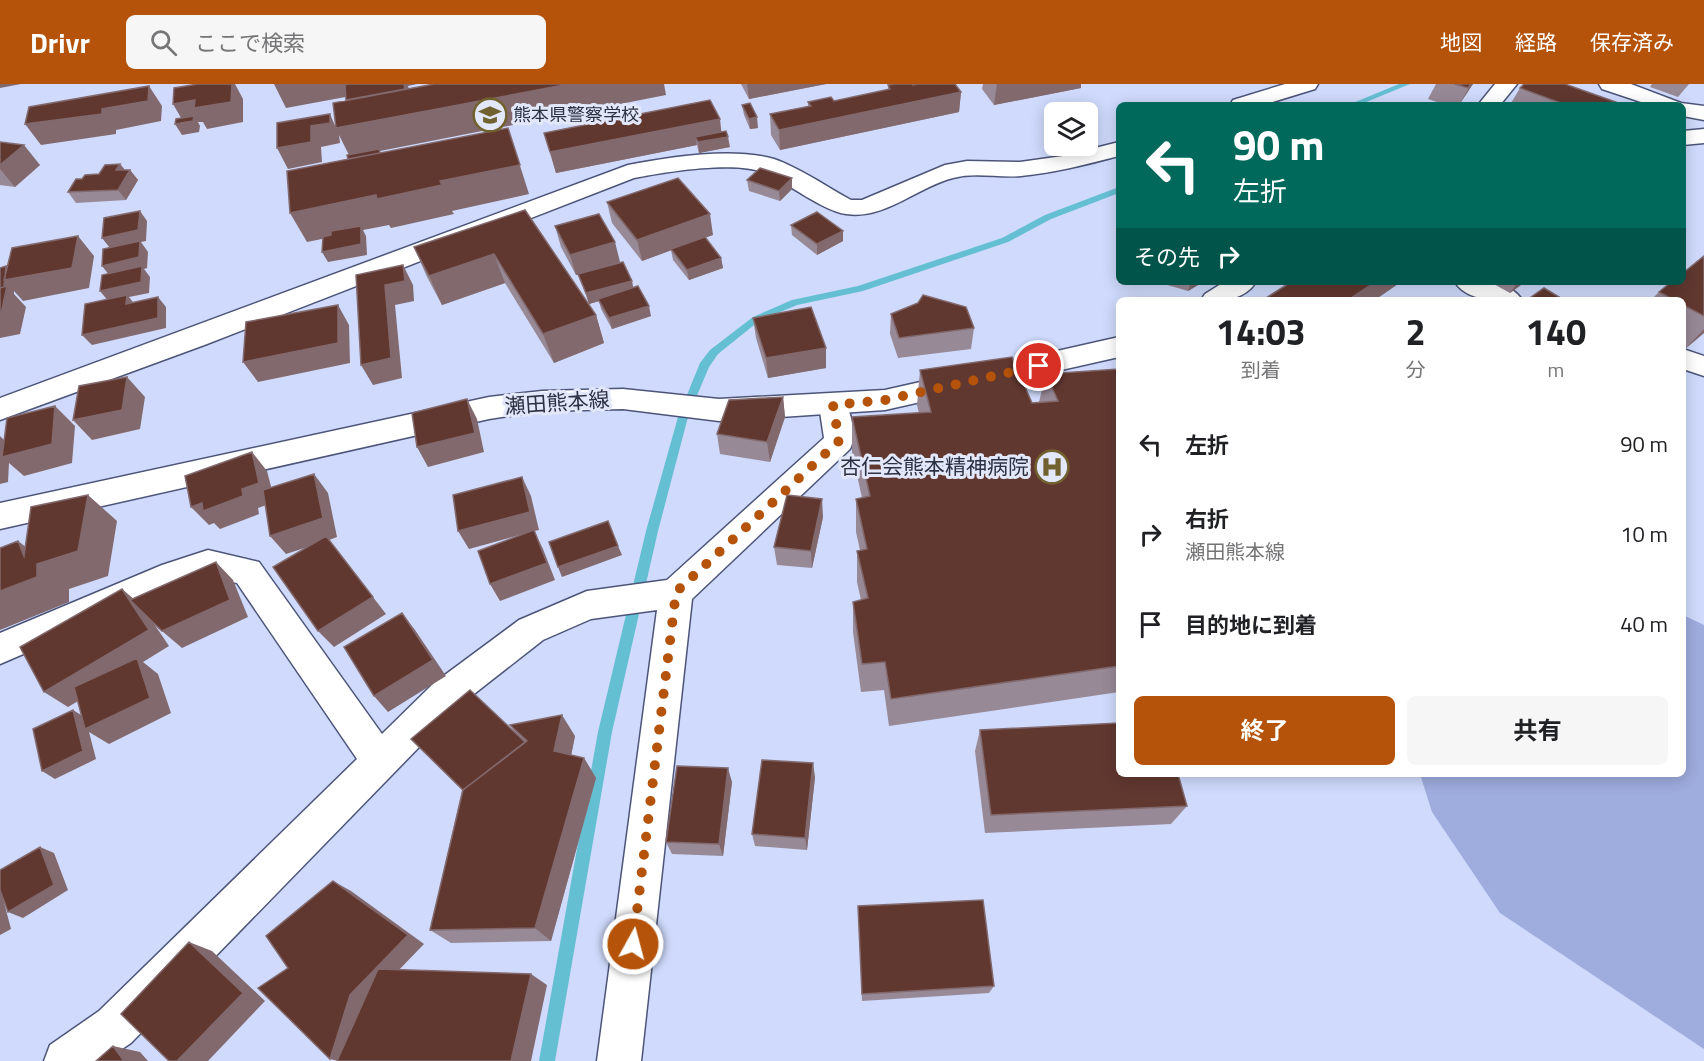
<!DOCTYPE html>
<html lang="ja">
<meta charset="utf-8">
<style>
body{margin:0;font-family:"Titillium Web","Noto Sans JP",sans-serif;background:#f6f6f6;color:#202124;height:100vh;display:flex;flex-direction:column;font-size:22px;white-space:nowrap}
*{box-sizing:border-box;margin:0}
p{font-size:20px;color:#757577}
.icon{flex:none;width:33px;height:33px;fill:none;stroke:currentColor;stroke-width:2;stroke-linecap:round;stroke-linejoin:round}
.map{position:relative;flex:1;overflow:hidden}
.drawer{position:absolute;left:1116px;top:213px;width:570px;height:480px;display:flex;flex-direction:column;background:#fff;border-radius:9px;box-shadow:0 3px 15px #0003}
.drawer>*{flex:none}
.banner{position:absolute;left:1116px;top:18px;width:570px;height:183px;border-radius:9px;box-shadow:0 3px 15px #0003;background:#00695c;color:#fff;overflow:hidden}
.tools{position:absolute;left:1044px;top:18px;display:grid;gap:12px}
.tools a{display:grid;place-items:center;width:54px;height:54px;border-radius:9px;background:#fff;box-shadow:0 3px 15px #0003;font-size:30px}
.pin{position:absolute;display:grid;place-items:center;width:51px;height:51px;color:#fff;margin:-26px;border:3px solid #fff;border-radius:50%;box-shadow:0 2px 6px #0007}
.me{position:absolute;width:66px;margin:-33px;rotate:7deg;stroke-linejoin:round;filter:drop-shadow(0 0 4px #0008)}
.turn{display:flex;align-items:center;gap:21px;height:126px;padding:0 18px;font-size:27px}
.turn .icon{width:78px;height:78px;stroke-width:2.5}
.turn b{display:block;font-size:42px;line-height:51px}
.then{display:flex;align-items:center;height:57px;padding:0 18px;background:#0003;gap:12px;font-size:22px}
.eta{display:flex;justify-content:space-evenly;align-items:center;height:102px;text-align:center}
.eta b{font-size:36px;font-weight:700;line-height:42px}
.cta{display:flex;gap:12px;margin-top:auto;padding:12px 18px}
.cta a{flex:1;height:69px;border-radius:9px;background:#b45309;color:#fff;font-size:24px;font-weight:700;line-height:69px;text-align:center}
.cta a+a{background:#f6f6f6;color:#202124}
ul{padding:0;list-style:none}
li{display:flex;align-items:center;gap:18px;height:90px;padding:0 18px}
li div{flex:1}
li b{display:block;font-size:22px}
li em{font-style:normal}
header{display:flex;align-items:center;gap:36px;box-sizing:border-box;height:84px;padding:0 30px;background:#b45309;color:#fff}
header strong{font-size:28px}
nav{display:flex;gap:33px;margin-inline-start:auto;font-size:21px}
.search{width:420px;height:54px;background:#f6f6f6;display:flex;align-items:center;gap:15px;box-sizing:border-box;padding:0 21px;border-radius:9px;color:#757577;font-size:22px}
.map>svg:first-child{display:block}
.green{fill:#9eacde}
.lines{fill:none;stroke-linecap:round;stroke-linejoin:round}
.stream{fill:#65bfd2;fill-rule:evenodd}
.minor-casing{stroke:#4c5579;stroke-width:3}
.secondary-casing{stroke:#4c5579;stroke-width:3}
.minor{fill:#fff;fill-rule:evenodd}
.secondary{fill:#fff;fill-rule:evenodd}
.wall{fill:#988996}
.shaded-wall{fill:#82696d}
.building{fill:#613830;stroke:#82696d;stroke-width:1.5}
.route{stroke:#b45309;stroke-width:10;stroke-dasharray:0 18}
.labels{text-anchor:middle;stroke-width:6;stroke-linejoin:round;paint-order:stroke}
.far-poi-label{font-size:18px;fill:#2c3141;stroke:#e2e7f9;text-anchor:start}
.street-label{font-size:21px;fill:#2c3141;stroke:#e2e7f9}
.poi-label{font-size:21px;fill:#2c3141;stroke:#e2e7f9;text-anchor:end}
</style>
<header>
<strong>Drivr</strong>
<div class="search"><svg class="icon" aria-label="search" viewBox="0 0 24 24"><circle cx="10" cy="10" r="6"/><path d="M15 15l6 6"/></svg>ここで検索</div>
<nav><a>地図</a><a>経路</a><a>保存済み</a></nav>
</header>
<div class="map">
<svg width="1704" height="977" viewBox="0 0 1704 977">
<rect width="100%" height="100%" fill="#cfdafc"/>
<!-- green -->
<path class="green" d="M1683 531 1704 541V965L1500 829 1432 728 1420 690H1683Z"/>
<g class="lines">
<!-- stream -->
<path class="stream" d="M1399 0H1410L1359 21H1348Z
M1119 103V109L1051 135 1008 158 863 207 797 221 759 237 718 270 709 283 688 333 658 447 612 648 555 977H539L598 648 646 447 678 333 700 279 710 266 753 233 792 216 858 202 1002 154 1045 131Z"/>
<defs>
<path id="minor" d="M1285 0H1318L1315 5 1263 21H1230L1233 16Z
M1599 0H1631L1681 19 1704 22V36L1683 32V21H1650L1602 5Z
M1704 45V59L1683 61V47Z
M1119 58V72C1087 80 1054 89 1021 92 998 94 975 88 953 94 917 103 885 136 846 130 823 127 788 99 765 89 737 76 665 88 634 94L207 260 0 336V314L628 81C670 73 732 63 774 75 800 84 827 103 851 116H862L945 81 967 77 1020 78 1063 72Z
M1455 198C1476 198 1509 195 1522 216 1501 216 1468 219 1455 198Z
M1683 265 1704 272V292L1683 285Z
M833 310 843 314C851 327 857 352 850 365L692 515 641 977H597L657 526 591 535 543 556 460 621 131 959 104 977H44L50 961 99 927 357 675 237 499 208 494 184 501 0 580V549L162 481 208 466 259 478 382 650 434 599 519 536 587 507 667 496 824 354 819 321 823 314Z"/>
<path id="secondary" d="M1495 0H1517L1500 21H1478Z
M1224 198H1256C1243 218 1222 216 1201 216L1205 210Z
M1119 253V273L885 326 719 337 623 325 542 327 489 335 0 445V419L489 313 542 307 623 305 719 315 885 306Z"/>
</defs>
<!-- minor casing -->
<use href="#minor" class="minor-casing"/>
<!-- secondary casing -->
<use href="#secondary" class="secondary-casing"/>
<!-- minor -->
<use href="#minor" class="minor"/>
<!-- secondary -->
<use href="#secondary" class="secondary"/>
</g>
<!-- wall -->
<path class="wall" d="M741 0H826L749 15Z
M983 0H1081V4L994 21 982 5Z
M1436 0H1473L1459 21H1446L1428 15Z
M1652 0H1689L1678 13 1650 3Z
M888 1H913L961 8 959 28 780 66 771 51 770 30 808 22V18L834 17 888 6Z
M1520 4 1624 21H1510Z
M742 21 758 44 750 45 744 31Z
M721 48 730 63 699 69 697 61 556 89 544 49Z
M0 58 40 81 15 103 0 101Z
M120 80 125 86H130L138 96 126 116 76 119 68 108 82 95 99 90Z
M747 96 792 105 780 117 749 107Z
M607 118 713 151 702 154 721 174 723 184 689 196 673 176 671 166 642 177 612 139Z
M525 126 596 231 604 259 554 279 505 199 442 221 427 193 414 163Z
M791 141 843 157 817 171 792 151Z
M555 142 620 178 601 184 633 204 651 232 612 245 601 225 599 217 589 220 579 191H576L561 163Z
M1704 172V249L1685 265 1683 264V216H1651L1659 208Z
M1157 198H1203L1188 207Z
M1490 198H1525L1510 209Z
M891 230 974 244 971 265 898 274 890 250Z
M753 234 826 284 768 294 756 254Z
M1119 285V608L889 642 884 606 861 608 853 548V518L861 516 857 498V467L860 466 856 448V415L862 414 852 368V333L919 329 917 321 920 286 1032 319 1039 318 1046 290Z
M783 313 785 333 770 378 720 370 717 350Z
M823 433 812 484 777 481 774 463Z
M510 641 575 652 571 671 584 674 596 694 551 857 451 859 430 846 462 706 411 655 514 647Z
M980 646 1187 722 1171 740 985 749 975 667Z
M815 693 807 766 755 762 752 750Z
M732 698 723 772 672 770 666 758Z
M858 822 994 902 989 909 862 917Z"/>
<!-- shaded-wall -->
<path class="shaded-wall" d="M0 0H21L0 4Z
M232 0H235L243 15V38L207 45 203 38H198L200 42 199 48 182 51 175 40 184 39 173 20Z
M274 0H417L408 2 409 5 569 0H664L666 11 380 67 384 75 350 73 339 51 340 59 321 63 322 78 288 85 277 64 330 30 336 44 405 2 286 24Z
M747 0H826L749 15Z
M997 0H1081V4L994 21Z
M1471 0H1473L1459 21Z
M149 2 162 22 161 37 116 46V50L41 61 25 40Z
M961 8 959 28 780 66 779 46Z
M757 33 758 44 750 45 749 35Z
M720 35 722 54 728 53 730 63 699 69 698 58 695 53 697 61 556 89 550 68Z
M508 44 529 110 452 127 454 130 391 144 389 141 363 146 366 152 367 171 328 178 322 168 361 147 307 158 290 129 440 97Z
M24 61 40 81 15 103 0 85V81Z
M120 80 128 90 130 86 138 96 126 116 118 106 116 86Z
M792 94V105L780 117 779 107Z
M140 127 147 137 146 157 141 158 148 168 147 184 144 185 150 193 149 209 129 213 135 221 109 218 100 207 110 192 102 182 110 164 102 154Z
M710 130 713 151 642 177 637 156Z
M843 147V157L817 171V160Z
M78 152 94 172 89 204 23 217 14 207V210L26 223 20 250 0 254V221L6 182 16 193Z
M615 158 620 178 576 191 570 171Z
M494 170 505 199 442 221 429 192Z
M721 174 723 184 689 196 687 186Z
M403 181 413 201 414 217 395 221 402 294 373 301 361 281 385 201Z
M632 197 634 207 589 220 586 209Z
M1191 198H1203L1188 207Z
M1375 198H1401L1375 216H1348Z
M1518 198H1525L1510 209Z
M158 213 166 223V244L92 261 82 251Z
M338 221 349 241 350 279 258 298 243 278Z
M649 222 651 232 612 245 609 234Z
M596 231 604 259 554 279 543 250Z
M1704 245V249L1685 265Z
M826 264V284L768 294 766 274Z
M127 293 145 313 140 345 92 356 73 336Z
M783 313 785 333 770 378 767 358Z
M467 315 477 335 484 368 428 383 417 363Z
M55 322 75 342 72 379 24 392 9 379 8 398 0 400V352L10 362Z
M252 368 267 387 275 418 258 424 259 430 220 445 214 439 209 441 191 423Z
M314 390 328 409 337 453 329 456 386 530 334 563 318 547 329 456 286 470 270 452Z
M522 393 531 412 539 446 534 447 543 465 555 496 500 517 490 500 534 447 469 465 458 447Z
M88 411 117 437 108 492 69 505V518L0 546V507L24 472 18 457 44 477Z
M822 415 823 433 812 484 811 467Z
M618 462 622 471 562 493 558 483Z
M216 478 233 496 248 533 182 564 162 547Z
M122 505 142 522 169 562 143 578 158 590 171 629 109 660 89 648 96 675 55 695 42 687 73 626 86 634 139 581 68 623 44 608Z
M402 529 415 546 446 592 388 628 374 612Z
M562 631 575 652 568 687 554 667Z
M584 674 596 694 551 857 535 844Z
M813 679 815 693 807 766 805 754Z
M728 684 732 698 723 772 719 760Z
M40 763 54 769 68 806 23 834 8 828Z
M333 797 351 807 424 860 368 918 338 977 330 975Z
M0 803 11 845 0 851Z
M189 858 212 867 265 917 208 977H177Z
M531 890 547 901 531 977H511Z
M113 962 140 968 148 977H124Z"/>
<!-- building -->
<path class="building" d="M198 0H232L231 18 194 24 195 16 173 20 174 4Z
M348 0H404L405 5 346 16 345 1Z
M434 0H569L336 44 333 19Z
M895 0H912L913 1 917 0H955L961 8 779 46 770 30 811 22 808 18 831 13 834 17 890 5 888 1Z
M1455 0H1471L1468 4Z
M1524 0H1565L1624 21H1566L1520 4Z
M149 2 148 17 102 25V30L25 40 29 23Z
M710 16 720 35 550 68 544 49Z
M750 19 757 33 749 35 742 21Z
M330 30V39L311 42V58L277 64V39Z
M194 32 193 37 175 40 176 35Z
M508 44 520 81 440 97 442 101 377 115 376 111 290 129 287 87Z
M726 47 728 53 698 58 695 53Z
M0 58 24 61 0 81Z
M379 65 380 69 348 75 347 71Z
M120 80 116 86H130L118 106 68 108 76 95H82L85 91 99 90 105 81Z
M760 84 792 94 779 107 747 96Z
M678 94 710 130 637 156 607 118Z
M525 126 596 231 543 250 494 170 429 192 414 163Z
M140 127 138 146 102 154 104 134Z
M817 128 843 147 817 160 791 141Z
M599 130 615 158 570 171 555 142Z
M361 142V160L322 168 323 153 331 151V147Z
M78 152 72 184 4 196 12 164Z
M705 153 721 174 687 186 671 165Z
M140 157 139 173 102 182 103 165Z
M1704 172V232L1683 221V216H1674L1659 208 1671 198H1683V189Z
M623 178 632 197 586 209 578 190Z
M403 181 405 197 385 201 391 274 361 281 356 191Z
M6 182 4 203 0 204V184Z
M142 182 141 198 100 207 102 191Z
M1291 198H1375L1348 216H1263Z
M7 202 1 230H0V204Z
M638 202 649 222 609 234 598 215Z
M1544 204 1564 216H1527Z
M127 211 126 220 158 213V234L82 251 85 220Z
M923 211 966 223 974 244 899 254 891 230 918 219Z
M338 221V259L243 278 246 238Z
M811 223 826 264 766 274 753 234Z
M1012 273 1032 319 1058 317 1046 290 1119 285V582L891 615 885 578 862 580 853 518 868 514 857 467 867 465 856 415 870 412 852 333 931 328 920 286Z
M127 293 122 326 73 336 79 302Z
M783 313 767 358 717 350 729 316Z
M467 315 475 349 417 363 412 329Z
M55 322 52 360 2 373 7 334Z
M252 368 259 399 242 405 243 412 203 427 202 419 191 423 185 392Z
M314 390 323 434 270 452 263 406Z
M522 393 530 428 458 447 453 411Z
M88 411 78 467 37 480V493L0 507V464L18 457 24 472 31 423Z
M787 411 822 415 811 467 774 463Z
M608 437 618 462 558 483 549 458Z
M534 446 547 479 490 500 478 467Z
M326 452 373 513 318 547 273 483Z
M216 478 230 516 162 547 130 516Z
M122 505 149 546 44 608 20 563Z
M402 529 433 576 374 612 344 563Z
M137 574 150 614 85 645 74 603Z
M470 606 525 658 463 706 411 655Z
M73 626 83 667 42 687 33 645Z
M562 631 554 667 584 674 535 844 430 846 463 706 527 657 510 641Z
M1119 639V690H1178L1187 722 991 731 980 646Z
M762 676 813 679 805 754 752 750Z
M677 682 728 684 719 760 666 758Z
M40 763 54 801 8 828 0 806V786Z
M333 797 408 851 350 911 330 975 258 904 288 884 266 852Z
M983 816 994 902 862 910 858 822Z
M189 858 243 909 177 977H169L121 930Z
M378 885 531 890 511 977H337Z
M113 962 124 977H96Z"/>
<g class="lines">
<!-- route -->
<path class="route" d="M633 860 676 508 839 357 833 321 885 316 1039 282"/>
</g>
<!-- icons -->
<defs>
<symbol id="school-ring" viewBox="-11 -11 22 22"><circle r="9.5" fill="#e2e7f9" stroke="#71612f" stroke-width="1.5"/><path d="M0-5L7-2L0 1L-7-2ZM-4 1L0 2.5L4 1V4Q0 6-4 4Z" fill="#71612f"/></symbol>
<symbol id="hospital-ring" viewBox="-11 -11 22 22"><circle r="9.5" fill="#e2e7f9" stroke="#71612f" stroke-width="1.5"/><path d="M-5-5h3v3.5h4V-5h3V5h-3V1.5h-4V5h-3Z" fill="#71612f"/></symbol>
</defs>
<g fill-rule="evenodd">
<use href="#school-ring" x="471" y="12" width="38" height="38"/>
<use href="#hospital-ring" x="1033" y="364" width="38" height="38"/>
</g>
<g class="labels">
<!-- far-poi labels -->
<g class="far-poi-label">
<text x="513" y="37">熊本県警察学校</text>
</g>
<!-- street labels -->
<g class="street-label">
<text transform="translate(557 319) rotate(-4)" y="7">瀬田熊本線</text>
</g>
<!-- poi labels -->
<g class="poi-label">
<text x="1029" y="390">杏仁会熊本精神病院</text>
</g>
</g>
</svg>
<div class="tools">
<a><svg class="icon" aria-label="layers" viewBox="0 0 24 24"><path d="M12 4l9 5-9 5-9-5zM3 14l9 5 9-5"/></svg></a>
</div>
<div class="pin" style="left:1039px;top:282px;background:#d93025"><svg class="icon" aria-label="arrive" viewBox="0 0 24 24"><path d="M6 21V4h12l-3 4 3 4H6"/></svg></div>
<svg class="me" style="left:633px;top:860px" viewBox="-20 -20 40 40"><circle r="17" fill="#b45309" stroke="#fff" stroke-width="3"/><path d="M0-11L8 9 0 5-8 9z" fill="#fff"/></svg>
<div class="banner">
<div class="turn"><svg class="icon" aria-label="left" viewBox="0 0 24 24"><path d="M17 20v-9H6M10 6l-5 5 5 5"/></svg><div><b>90 m</b>左折</div></div>
<div class="then">その先<svg class="icon" aria-label="right" viewBox="0 0 24 24"><path d="M7 20v-9h11M14 6l5 5-5 5"/></svg></div>
</div>
<section class="drawer">
<div class="eta">
<div><b>14:03</b><p>到着</p></div>
<div><b>2</b><p>分</p></div>
<div><b>140</b><p>m</p></div>
</div>
<ul>
<li><svg class="icon" aria-label="left" viewBox="0 0 24 24"><path d="M17 20v-9H6M10 6l-5 5 5 5"/></svg><div><b>左折</b></div><em>90 m</em></li>
<li><svg class="icon" aria-label="right" viewBox="0 0 24 24"><path d="M7 20v-9h11M14 6l5 5-5 5"/></svg><div><b>右折</b><p>瀬田熊本線</p></div><em>10 m</em></li>
<li><svg class="icon" aria-label="arrive" viewBox="0 0 24 24"><path d="M6 21V4h12l-3 4 3 4H6"/></svg><div><b>目的地に到着</b></div><em>40 m</em></li>
</ul>
<div class="cta"><a>終了</a><a>共有</a></div>
</section>
</div>
